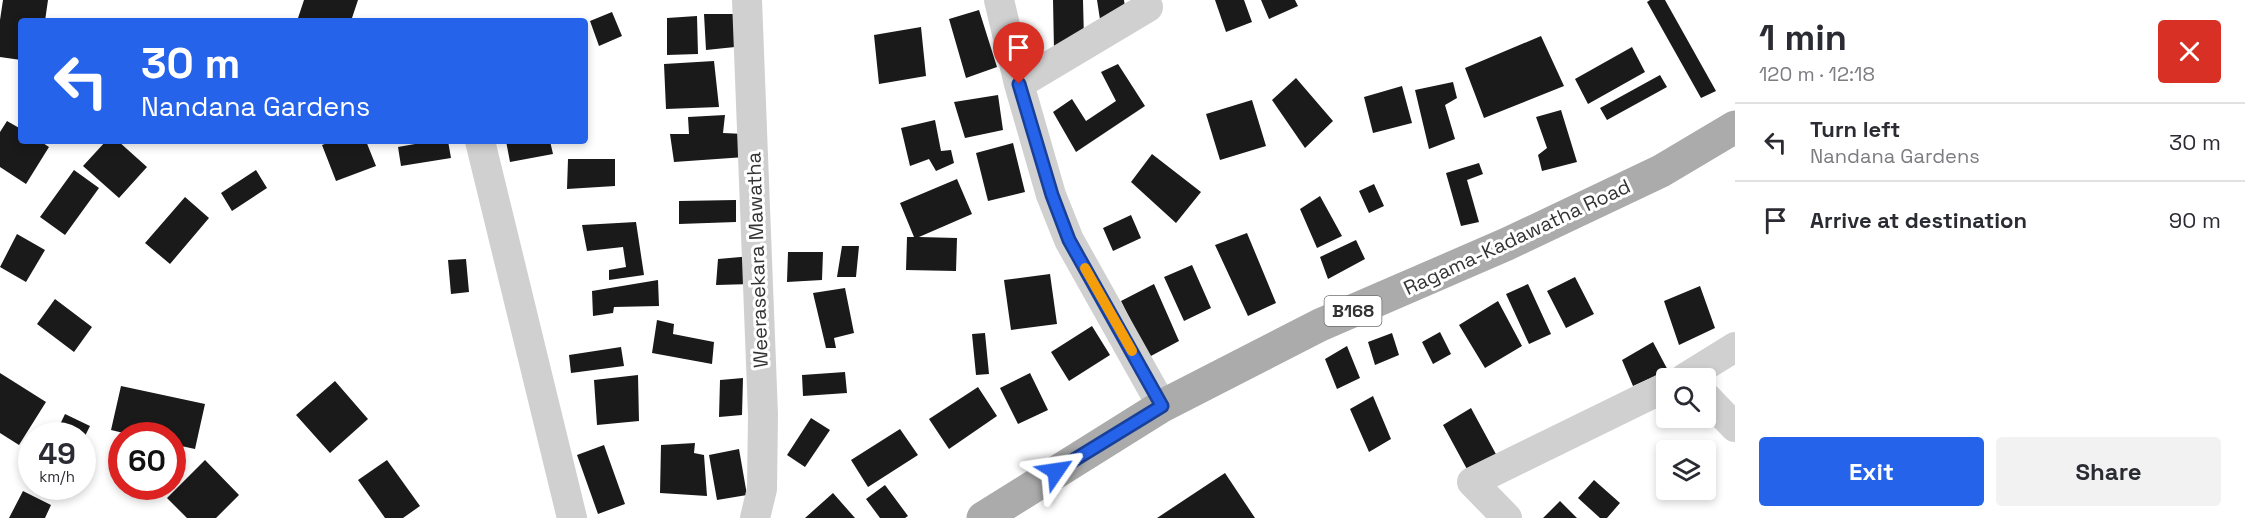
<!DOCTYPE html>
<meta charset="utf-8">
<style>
body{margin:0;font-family:"Space Grotesk",sans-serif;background:#f2f2f3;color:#2b2b33;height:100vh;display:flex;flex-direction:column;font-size:22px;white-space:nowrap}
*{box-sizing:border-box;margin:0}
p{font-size:20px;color:#7c7c81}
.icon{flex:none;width:33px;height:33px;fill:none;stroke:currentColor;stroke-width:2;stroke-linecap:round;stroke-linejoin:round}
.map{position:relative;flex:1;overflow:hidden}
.drawer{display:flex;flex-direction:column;background:#fff;width:510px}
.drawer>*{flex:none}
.hud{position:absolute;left:18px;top:18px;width:570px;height:126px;border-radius:6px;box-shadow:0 3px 9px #0003;background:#2563eb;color:#fff;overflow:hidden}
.fabs{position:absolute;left:1656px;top:368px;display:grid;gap:12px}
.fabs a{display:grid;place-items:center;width:60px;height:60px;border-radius:6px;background:#fff;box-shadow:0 3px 9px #0003;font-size:30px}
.speed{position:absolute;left:18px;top:422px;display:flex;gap:12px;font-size:30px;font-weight:700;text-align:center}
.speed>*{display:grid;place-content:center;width:78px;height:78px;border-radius:50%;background:#fff;box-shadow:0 3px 9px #0003;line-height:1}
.speed small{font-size:15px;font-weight:400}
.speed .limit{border:9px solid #d22;background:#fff;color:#111}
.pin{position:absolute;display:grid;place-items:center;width:51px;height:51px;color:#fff;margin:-62px -26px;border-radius:50% 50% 50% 0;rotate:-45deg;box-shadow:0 0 6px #0007}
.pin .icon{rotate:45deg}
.me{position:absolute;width:66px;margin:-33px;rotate:58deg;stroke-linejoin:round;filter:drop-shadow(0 0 4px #0008)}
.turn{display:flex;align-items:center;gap:21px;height:126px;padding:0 24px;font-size:27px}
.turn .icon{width:78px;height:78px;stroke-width:2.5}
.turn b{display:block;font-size:42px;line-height:51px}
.round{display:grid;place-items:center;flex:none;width:63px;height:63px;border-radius:6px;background:#f2f2f3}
.head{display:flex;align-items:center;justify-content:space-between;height:102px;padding:0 24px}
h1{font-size:36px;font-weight:700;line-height:45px}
.primary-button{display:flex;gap:12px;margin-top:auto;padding:12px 24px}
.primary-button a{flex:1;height:69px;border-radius:6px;background:#2563eb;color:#fff;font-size:24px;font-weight:700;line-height:69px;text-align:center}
.primary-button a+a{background:#f2f2f3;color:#2b2b33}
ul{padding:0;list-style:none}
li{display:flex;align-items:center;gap:18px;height:78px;padding:0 24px;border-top:2px solid #e1e1e2}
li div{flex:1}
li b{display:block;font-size:22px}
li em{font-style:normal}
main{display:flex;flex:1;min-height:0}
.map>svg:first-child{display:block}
.building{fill:#1a1a1a}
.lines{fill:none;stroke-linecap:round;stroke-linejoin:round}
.minor{stroke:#d0d0d0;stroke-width:30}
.major{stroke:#ababab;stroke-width:33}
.route-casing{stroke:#184099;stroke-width:15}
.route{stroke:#2563eb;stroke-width:10}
.slow{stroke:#f59e0b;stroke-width:10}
.labels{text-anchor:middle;stroke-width:6;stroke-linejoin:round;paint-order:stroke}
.shield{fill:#fff;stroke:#707070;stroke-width:1.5}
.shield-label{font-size:18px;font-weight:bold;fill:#333}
.street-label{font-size:20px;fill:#333;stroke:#fff}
</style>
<main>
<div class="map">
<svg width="1735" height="518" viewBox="0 0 1735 518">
<rect width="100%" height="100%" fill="#fff"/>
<!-- building -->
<path class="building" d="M3 0H48L45 21H21V60L0 57V20Z
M304 0H358L351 21H297Z
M1053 0H1083L1084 40 1054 50Z
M1097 0H1124L1127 22 1101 26Z
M1215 0H1244L1252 22 1226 32Z
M1261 0H1295L1298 6 1269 19Z
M1650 0H1665L1716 91 1701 98 1647 2Z
M979 10 997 67 966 78 949 19Z
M612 12 622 36 599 46 590 21Z
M704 14H734L735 47 706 50Z
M697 16 698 54 667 55V18Z
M921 27 926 76 879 84 874 35Z
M1541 36 1564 86 1484 118 1465 68Z
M1632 47 1645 72 1588 104 1575 79Z
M714 61 719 107 666 109 664 64Z
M1118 64 1145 106 1076 152 1053 112 1072 99 1086 121 1116 101 1101 72Z
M1660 75 1667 87 1607 120 1600 108Z
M1296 78 1333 121 1305 148 1272 100Z
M1453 82 1457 98 1445 105 1455 139 1429 149 1415 90Z
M1402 86 1412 123 1373 133 1364 97Z
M998 95 1003 130 965 138 954 102Z
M1252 100 1266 146 1220 160 1206 114Z
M1561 110 1577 162 1542 171 1538 155 1547 148 1536 117Z
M725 115 723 133 745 134V157L674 162 670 134H689L688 117Z
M935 120 941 151 951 150 954 163 936 171 929 159 910 166 901 128Z
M7 121 21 129V141H40L49 147 26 184 0 167V132Z
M106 141H118L147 167 119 198 83 166Z
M333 141H366L376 166 336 181 322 145Z
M432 141H448L451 158 401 166 398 147Z
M506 141H550L553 154 510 162Z
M1013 143 1025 192 988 201 976 153Z
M1152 154 1201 192 1176 223 1131 182Z
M568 159H615V186L567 189Z
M1479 163 1483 174 1467 180 1479 222 1461 226 1446 173Z
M74 170 99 188 65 235 40 217Z
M256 170 267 188 232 211 221 193Z
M957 179 972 214 919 237 957 238 956 271 906 270 907 237H914L900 203Z
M1374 184 1384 206 1369 213 1359 191Z
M1320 196 1342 236 1317 248 1300 209Z
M185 197 209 218 170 264 145 243Z
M736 200V222L679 224V201Z
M1131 215 1141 238 1113 251 1103 228Z
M636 222 644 275 609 280V270L626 267 623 247 587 251 582 225Z
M1247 233 1276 303 1248 316 1215 245Z
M17 234 45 250 26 282 0 267Z
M1356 240 1365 259 1328 279 1320 257Z
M842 246H859L856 277H837Z
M788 252H823L822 280 787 282Z
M752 256V284L716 285 718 259Z
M466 259 469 292 451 294 448 260Z
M1192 265 1211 308 1184 321 1164 277Z
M1050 274 1057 324 1011 330 1004 280Z
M1575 277 1594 314 1566 328 1547 291Z
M658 280 659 306 614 307 613 313 593 316 592 291Z
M1154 284 1179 341 1149 357 1121 301Z
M1528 284 1551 334 1529 344 1506 294Z
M1700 286 1715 328 1679 345 1664 301Z
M845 288 854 333 834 338 836 348H826L813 293Z
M55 299 92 327 74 352 37 324Z
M1498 301 1522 346 1485 368 1459 325Z
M657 320 674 324 673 334 714 342 712 364 652 353Z
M1092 326 1110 355 1069 381 1051 352Z
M1440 332 1451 354 1433 364 1422 342Z
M985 333 989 374 976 375 972 334Z
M1392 333 1399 355 1375 365 1368 342Z
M1653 342 1672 378 1653 377 1633 386 1622 360Z
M1347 346 1360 378 1337 389 1325 359Z
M621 347 624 366 571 373 569 355Z
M845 372 847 393 803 396 802 375Z
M0 373 46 402 19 445 0 433Z
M1030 373 1048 410 1018 424 1000 388Z
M638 375 639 421 597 425 594 380Z
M743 378 742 415 719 417 720 380Z
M335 381 368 419 330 453 296 415Z
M121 386 205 404 195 449 172 444V435H132L111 430Z
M978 387 997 416 949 449 929 419Z
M1373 396 1391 439 1369 452 1350 409Z
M1471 408 1497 456 1468 471 1443 425Z
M65 414 90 426 82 442V435H55Z
M811 418 830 430 805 467 787 455Z
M900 429 918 455 868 487 851 460Z
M695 443 694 453 704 455 707 496 660 493 661 445Z
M604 445 625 504 598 514 577 455Z
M739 449 747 495 717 500 709 455Z
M205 460 239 495 216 518H187L167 498Z
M387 460 420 506 403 518H385L358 480Z
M1225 473 1255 518H1157Z
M1594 480 1620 503 1607 518H1600L1578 498Z
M885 485 908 516 905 518H880L866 499Z
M23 491 51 505 45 518H9Z
M833 493 855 518H805Z
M1560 501 1577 518H1543Z"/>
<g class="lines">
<!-- minor -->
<path class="minor" d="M747 0 763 415 762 489 755 518
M999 0 1019 84 1051 195 1069 240 1162 406
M1019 84 1148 7 1145 0
M480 141 572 518
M1685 378 1735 347
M1706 397 1735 427
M1507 518 1472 482 1666 387"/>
<!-- major -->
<path class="major" d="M983 518 1162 406 1320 325 1507 244 1661 171 1735 127"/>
</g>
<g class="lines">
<defs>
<path id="route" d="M1019 84 1052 195 1069 240 1162 406 1056 471"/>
</defs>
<!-- route casing -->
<use href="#route" class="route-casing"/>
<!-- route -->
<use href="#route" class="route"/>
<!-- slow -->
<path class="slow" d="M1085 268 1132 351"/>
</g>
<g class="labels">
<!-- shield labels -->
<rect class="shield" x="1324.5" y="296" width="57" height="30" rx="4.5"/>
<g class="shield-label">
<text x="1353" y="317">B168</text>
</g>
<!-- street labels -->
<g class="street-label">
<text transform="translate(1517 237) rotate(-25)" y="7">Ragama-Kadawatha Road</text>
<text transform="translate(757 260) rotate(-92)" y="7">Weerasekara Mawatha</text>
</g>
</g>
</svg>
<div class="fabs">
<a><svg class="icon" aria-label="search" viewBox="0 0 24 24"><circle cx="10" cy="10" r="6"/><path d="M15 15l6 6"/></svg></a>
<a><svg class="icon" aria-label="layers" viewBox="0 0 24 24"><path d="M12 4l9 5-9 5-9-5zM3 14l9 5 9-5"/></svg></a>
</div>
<div class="speed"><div>49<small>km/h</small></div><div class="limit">60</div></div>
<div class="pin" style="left:1019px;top:84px;background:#d93025"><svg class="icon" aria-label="arrive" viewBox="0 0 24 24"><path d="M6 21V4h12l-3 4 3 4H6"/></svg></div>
<svg class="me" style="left:1056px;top:471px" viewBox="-20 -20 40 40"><path d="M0-17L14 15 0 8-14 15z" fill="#2563eb" stroke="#fff" stroke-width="4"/></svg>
<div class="hud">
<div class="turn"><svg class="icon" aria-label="left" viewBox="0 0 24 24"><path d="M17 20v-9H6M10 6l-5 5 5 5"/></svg><div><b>30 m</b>Nandana Gardens</div></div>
</div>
</div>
<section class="drawer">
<div class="head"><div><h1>1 min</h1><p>120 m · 12:18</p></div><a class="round" style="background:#d93025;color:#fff"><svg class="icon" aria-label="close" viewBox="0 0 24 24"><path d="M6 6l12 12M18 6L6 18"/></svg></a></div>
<ul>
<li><svg class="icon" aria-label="left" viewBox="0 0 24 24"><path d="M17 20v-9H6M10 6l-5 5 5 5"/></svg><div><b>Turn left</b><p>Nandana Gardens</p></div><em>30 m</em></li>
<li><svg class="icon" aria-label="arrive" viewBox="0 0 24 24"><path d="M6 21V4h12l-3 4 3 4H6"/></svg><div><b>Arrive at destination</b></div><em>90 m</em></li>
</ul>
<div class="primary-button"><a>Exit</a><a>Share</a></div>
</section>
</main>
